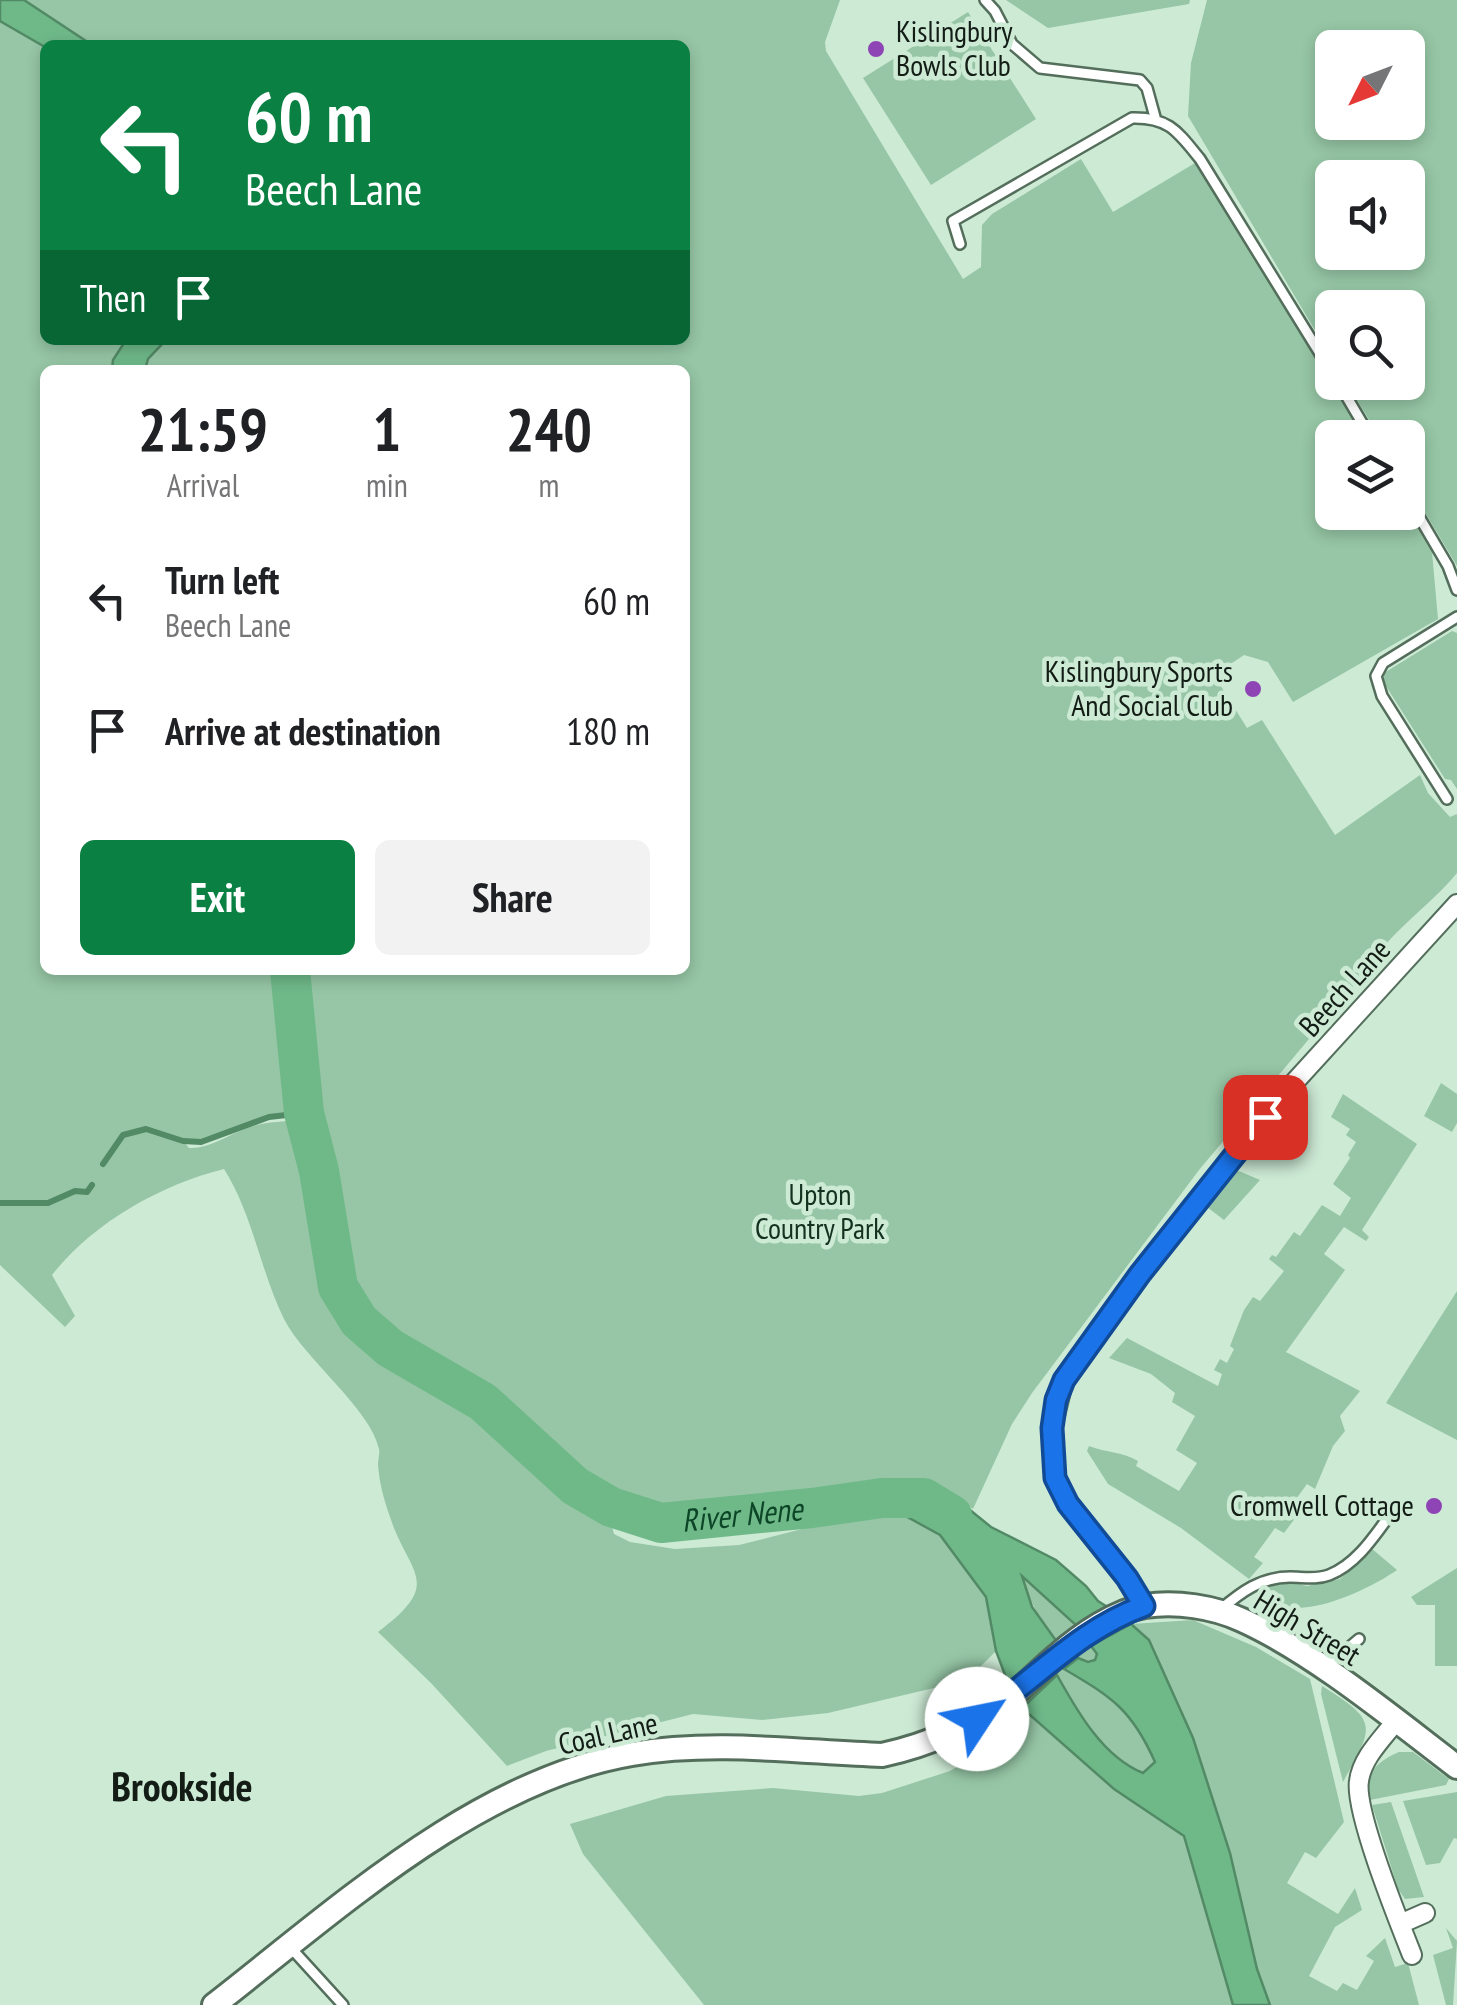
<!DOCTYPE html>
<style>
body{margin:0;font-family:"PT Sans Narrow",sans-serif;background:#f2f2f2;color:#202124;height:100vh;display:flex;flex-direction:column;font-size:38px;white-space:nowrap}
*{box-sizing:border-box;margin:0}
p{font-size:32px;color:#757577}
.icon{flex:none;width:55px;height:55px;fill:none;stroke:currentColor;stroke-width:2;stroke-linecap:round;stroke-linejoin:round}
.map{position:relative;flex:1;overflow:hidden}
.details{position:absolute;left:40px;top:365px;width:650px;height:610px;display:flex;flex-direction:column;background:#fff;border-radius:15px;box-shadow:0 5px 15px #0003}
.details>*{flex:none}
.banner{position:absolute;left:40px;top:40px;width:650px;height:305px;border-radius:15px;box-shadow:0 5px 15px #0003;background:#0b8043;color:#fff;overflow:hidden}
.needle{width:65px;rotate:228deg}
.controls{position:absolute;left:1315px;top:30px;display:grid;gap:20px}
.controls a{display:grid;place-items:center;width:110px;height:110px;border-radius:15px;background:#fff;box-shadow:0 5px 15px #0003;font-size:50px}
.pin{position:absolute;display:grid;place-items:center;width:85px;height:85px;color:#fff;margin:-42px;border-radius:20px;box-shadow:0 5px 15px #0006}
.me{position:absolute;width:110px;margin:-55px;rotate:56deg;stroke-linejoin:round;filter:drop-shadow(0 0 8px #0008)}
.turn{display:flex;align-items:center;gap:35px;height:210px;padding:0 40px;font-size:45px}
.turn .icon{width:130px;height:130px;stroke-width:2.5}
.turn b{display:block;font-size:70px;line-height:85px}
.then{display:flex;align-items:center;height:95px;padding:0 40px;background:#0003;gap:20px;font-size:38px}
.eta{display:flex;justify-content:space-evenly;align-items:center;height:170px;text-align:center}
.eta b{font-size:60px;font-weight:700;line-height:70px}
.primary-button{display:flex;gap:20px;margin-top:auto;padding:20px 40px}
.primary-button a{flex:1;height:115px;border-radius:15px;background:#0b8043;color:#fff;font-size:40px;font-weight:700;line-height:115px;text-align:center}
.primary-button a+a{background:#f2f2f2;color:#202124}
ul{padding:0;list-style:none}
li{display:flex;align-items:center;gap:30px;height:130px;padding:0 40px}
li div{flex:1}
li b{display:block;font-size:38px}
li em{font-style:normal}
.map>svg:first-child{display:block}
.green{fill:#96c6a5;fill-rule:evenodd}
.water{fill:#6fb989;stroke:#538a66;stroke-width:2.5}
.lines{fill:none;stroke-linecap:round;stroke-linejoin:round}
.stream{stroke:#538a66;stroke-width:6}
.river{stroke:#6fb989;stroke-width:40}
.service-casing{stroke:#546e5c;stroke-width:14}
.minor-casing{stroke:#546e5c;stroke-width:22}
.tertiary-casing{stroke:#546e5c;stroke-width:28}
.service{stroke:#fff;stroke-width:9}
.minor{stroke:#fff;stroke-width:18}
.tertiary{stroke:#fff;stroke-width:22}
.route-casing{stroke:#114b97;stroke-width:25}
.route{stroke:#1a73e8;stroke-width:18}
.poi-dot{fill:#8f44b6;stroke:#cdead5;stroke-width:4}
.labels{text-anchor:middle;stroke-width:9;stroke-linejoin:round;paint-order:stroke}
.poi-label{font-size:30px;fill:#131d16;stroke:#cdead5;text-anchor:end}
.street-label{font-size:30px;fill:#131d16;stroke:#cdead5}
.park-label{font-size:30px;fill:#12321f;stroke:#cdead5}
.water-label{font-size:32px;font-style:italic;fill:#0c4627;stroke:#cdead5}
.district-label{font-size:40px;font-weight:bold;fill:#131d16;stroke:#cdead5}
</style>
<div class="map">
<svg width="1457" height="2005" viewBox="0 0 1457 2005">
<rect width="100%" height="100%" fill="#cdead5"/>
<!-- green -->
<path class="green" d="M0 0H840L825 42 826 51 963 279 981 267 982 225 992 214 1081 159 1113 212 1195 163 1364 437 1332 438V512H1408L1432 552 1438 619 1293 702 1268 662 1244 655 1214 675 1247 728 1262 720 1335 835 1420 775 1428 793 1450 817 1457 814V873C1428 908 1389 932 1366 971L1199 1170 1032 1393 1012 1424 973 1509 944 1489 917 1482 867 1485 661 1523 611 1507 550 1466 483 1402 390 1348 359 1321 338 1287 321 1189 304 1113 269 1117 201 1142H184L189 1148C209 1149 226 1136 245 1129 259 1123 273 1122 288 1121L294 1126 334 1298 358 1331 412 1371 483 1415 536 1468 570 1494 609 1515 614 1534 630 1542 675 1549 739 1545 857 1515 902 1514 940 1535 969 1572 986 1597 996 1651 979 1668 938 1687 828 1713 762 1720 693 1714 546 1751 507 1766 431 1683 378 1632C445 1582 409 1575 390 1517 384 1500 379 1482 378 1464 378 1459 380 1454 379 1449 370 1408 305 1360 284 1319 260 1270 253 1215 224 1169 160 1185 93 1223 52 1275L75 1316 65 1327 0 1265ZM45 45H685V340H45ZM45 370H685V970H45Z
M1006 0H1190L1189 4 1048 28Z
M1207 0H1457V566L1408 484V438L1380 437 1346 383 1408 382V308H1332V359L1188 116 1191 63ZM1332 48H1408V122H1332ZM1332 178H1408V252H1332Z
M968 12 1036 119 931 185 863 78Z
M1452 631 1457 633V789L1451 780 1445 779 1384 683V673Z
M1441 1083 1457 1094V1123L1452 1132 1424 1116Z
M1343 1094 1417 1144 1362 1230 1369 1237 1366 1241 1344 1227 1324 1254 1345 1270 1286 1352 1360 1391 1340 1416 1345 1431 1333 1446 1315 1489 1307 1484 1291 1506 1299 1513 1284 1533 1275 1528 1254 1557 1263 1563 1249 1579 1181 1528 1108 1484 1087 1451 1089 1446C1107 1453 1121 1451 1138 1461L1136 1466 1179 1491 1197 1463 1176 1450 1195 1416 1172 1402 1175 1393 1151 1374 1109 1358 1127 1338 1218 1386 1222 1374 1214 1370 1220 1359 1227 1363 1234 1349 1230 1346 1244 1310 1253 1297 1260 1301 1284 1271 1269 1259 1272 1255 1276 1257 1294 1232 1300 1236 1322 1205 1340 1216 1351 1198 1333 1184 1350 1158 1348 1155 1356 1142 1346 1135 1350 1129 1331 1117Z
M1239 1171 1260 1180 1224 1220 1207 1207 1233 1173Z
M1457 1291V1440L1386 1403Z
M1371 1548 1397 1570C1373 1587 1308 1619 1279 1604 1273 1600 1266 1594 1260 1589L1290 1582 1307 1586 1340 1579Z
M1457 1568V1666H1435V1605H1417L1411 1597Z
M1021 1574 1079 1628 1097 1654 1095 1660C1057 1668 1030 1602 1021 1574Z
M1193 1620 1256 1647 1310 1679 1344 1822 1316 1858 1305 1852 1287 1883 1338 1914 1355 1888 1362 1910 1335 1927 1309 1976 1337 1991 1343 1983 1357 1990 1374 1961 1366 1956 1385 1938 1395 1967 1408 1963 1419 2005H1270L1257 1969 1230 1853 1193 1738 1149 1640 1131 1624Z
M1052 1664C1104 1689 1131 1708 1155 1762L1143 1773C1099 1754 1072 1705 1052 1664Z
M1322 1686C1378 1721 1375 1725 1343 1782L1321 1694Z
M1027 1714 1114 1789 1184 1836 1233 2005H704L583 1854 570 1824 666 1796 773 1788 859 1796 882 1793 950 1771 1011 1734Z
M1399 1752H1413L1449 1779 1446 1785 1370 1800C1362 1775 1377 1761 1399 1752Z
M1457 1792V1839L1454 1838 1440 1863 1426 1865 1403 1801Z
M1391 1802 1424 1897 1405 1899 1398 1889 1372 1805Z
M1446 1928 1457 1941 1453 2005H1446L1433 1955 1453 1948Z"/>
<!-- water -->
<path class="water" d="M0 0H24L92 45 45 47 0 21Z
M126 340H166L148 359 145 370H112L113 360Z
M917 1482 944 1489 991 1527 1056 1560 1086 1586 1098 1601 1109 1608 1079 1628 1022 1576 1032 1607 1057 1642 1008 1683 996 1651 986 1597 940 1535 902 1514 900 1483Z
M1131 1624 1149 1640 1193 1738 1230 1853 1257 1969 1270 2005H1233L1184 1836 1114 1789 1022 1708 1057 1675C1077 1711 1103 1757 1143 1773L1155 1762C1132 1710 1112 1697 1064 1669L1078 1658 1088 1662 1095 1660 1097 1654 1091 1646Z"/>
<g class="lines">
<!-- stream -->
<path class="stream" d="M103 1164 123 1135 146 1129 183 1141 201 1142 269 1117 304 1113
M0 1203H48L75 1191 87 1192 92 1185"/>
<!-- river -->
<path class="river" id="s1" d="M290 970 304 1113 319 1171 338 1287 359 1321 390 1348 483 1402 575 1486 611 1507 661 1523 812 1508 882 1498H924L952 1515"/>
<defs>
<path id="service" d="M985 0 995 11 1012 44 1040 68 1140 80 1147 88 1155 117
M960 244 953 221 1132 118C1169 117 1178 132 1200 159L1332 373
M1338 382 1371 438
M1408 498 1448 566 1457 590
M1447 799 1382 696 1376 676 1383 663 1457 617
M1220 1610C1241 1592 1261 1577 1290 1577 1303 1577 1316 1580 1329 1575 1358 1564 1377 1532 1395 1508
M1327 1666 1359 1639
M291 1948 343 2005"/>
<path id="minor" d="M1144 1606 1127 1578 1068 1503 1055 1478 1052 1428 1064 1379 1140 1274 1280 1098 1457 904
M1396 1721C1382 1739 1362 1758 1359 1781 1354 1811 1399 1922 1412 1955
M1400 1924 1425 1913"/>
<path id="tertiary" d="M214 2005C334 1912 477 1780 632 1754 714 1740 800 1752 882 1755 929 1745 975 1724 1013 1695 1029 1682 1043 1667 1059 1654 1081 1635 1115 1611 1145 1606 1176 1601 1214 1607 1242 1620 1313 1652 1394 1719 1457 1767"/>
</defs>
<!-- service casing -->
<use href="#service" class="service-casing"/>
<!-- minor casing -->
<use href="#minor" class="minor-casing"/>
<!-- tertiary casing -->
<use href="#tertiary" class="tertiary-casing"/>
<!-- service -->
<use href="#service" class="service"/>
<!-- minor -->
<use href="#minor" class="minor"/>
<!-- tertiary -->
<use href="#tertiary" class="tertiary"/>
</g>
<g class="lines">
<defs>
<path id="route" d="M977 1719C1034 1681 1078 1630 1144 1606L1127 1578 1068 1504 1055 1478 1052 1428 1056 1400 1064 1380 1140 1274 1265 1117"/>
</defs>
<!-- route casing -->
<use href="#route" class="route-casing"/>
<!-- route -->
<use href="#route" class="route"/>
</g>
<!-- markers -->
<g class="poi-dot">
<circle cx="876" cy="49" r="10"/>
<circle cx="1253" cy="689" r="10"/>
<circle cx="1434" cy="1506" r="10"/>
</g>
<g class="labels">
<!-- poi labels -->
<g class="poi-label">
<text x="896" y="42" text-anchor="start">Kislingbury<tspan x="896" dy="34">Bowls Club</tspan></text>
<text x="1233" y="682">Kislingbury Sports<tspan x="1233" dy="34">And Social Club</tspan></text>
<text x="1414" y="1516">Cromwell Cottage</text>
</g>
<!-- street labels -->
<g class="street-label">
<text transform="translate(1345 988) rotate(-48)" y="10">Beech Lane</text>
<text transform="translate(1307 1628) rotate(31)" y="10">High Street</text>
<text transform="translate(608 1734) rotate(-13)" y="10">Coal Lane</text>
</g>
<!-- park labels -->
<g class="park-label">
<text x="820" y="1205">Upton<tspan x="820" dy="34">Country Park</tspan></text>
</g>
<!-- water labels -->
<g class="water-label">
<text dy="11" stroke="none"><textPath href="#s1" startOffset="810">River Nene</textPath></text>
</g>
<!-- district labels -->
<g class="district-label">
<text x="182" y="1801">Brookside</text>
</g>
</g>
</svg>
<div class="controls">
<a><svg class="needle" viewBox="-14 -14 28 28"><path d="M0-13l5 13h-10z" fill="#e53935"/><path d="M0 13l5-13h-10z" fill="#757577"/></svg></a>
<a><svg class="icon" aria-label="sound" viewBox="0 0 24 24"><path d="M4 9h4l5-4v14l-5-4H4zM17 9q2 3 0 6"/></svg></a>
<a><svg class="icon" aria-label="search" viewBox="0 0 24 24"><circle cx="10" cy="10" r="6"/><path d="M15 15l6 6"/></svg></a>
<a><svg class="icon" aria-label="layers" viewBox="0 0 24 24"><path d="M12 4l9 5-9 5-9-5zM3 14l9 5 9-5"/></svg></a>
</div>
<div class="pin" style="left:1265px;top:1117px;background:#d93025"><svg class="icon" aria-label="arrive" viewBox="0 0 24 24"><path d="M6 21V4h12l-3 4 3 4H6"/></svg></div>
<svg class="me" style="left:977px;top:1719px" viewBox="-20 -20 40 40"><circle r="19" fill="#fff"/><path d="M0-13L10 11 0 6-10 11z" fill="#1a73e8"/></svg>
<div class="banner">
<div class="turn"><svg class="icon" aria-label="left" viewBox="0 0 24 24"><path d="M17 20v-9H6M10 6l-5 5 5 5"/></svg><div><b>60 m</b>Beech Lane</div></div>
<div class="then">Then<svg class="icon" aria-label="arrive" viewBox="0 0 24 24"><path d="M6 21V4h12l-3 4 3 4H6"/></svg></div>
</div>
<section class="details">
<div class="eta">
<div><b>21:59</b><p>Arrival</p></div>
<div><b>1</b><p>min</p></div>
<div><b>240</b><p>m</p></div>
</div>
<ul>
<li><svg class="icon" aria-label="left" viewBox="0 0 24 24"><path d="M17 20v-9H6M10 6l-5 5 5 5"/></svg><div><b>Turn left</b><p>Beech Lane</p></div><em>60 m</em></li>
<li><svg class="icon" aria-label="arrive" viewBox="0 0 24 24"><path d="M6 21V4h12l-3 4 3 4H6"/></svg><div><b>Arrive at destination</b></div><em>180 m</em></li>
</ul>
<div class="primary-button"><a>Exit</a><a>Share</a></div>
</section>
</div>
